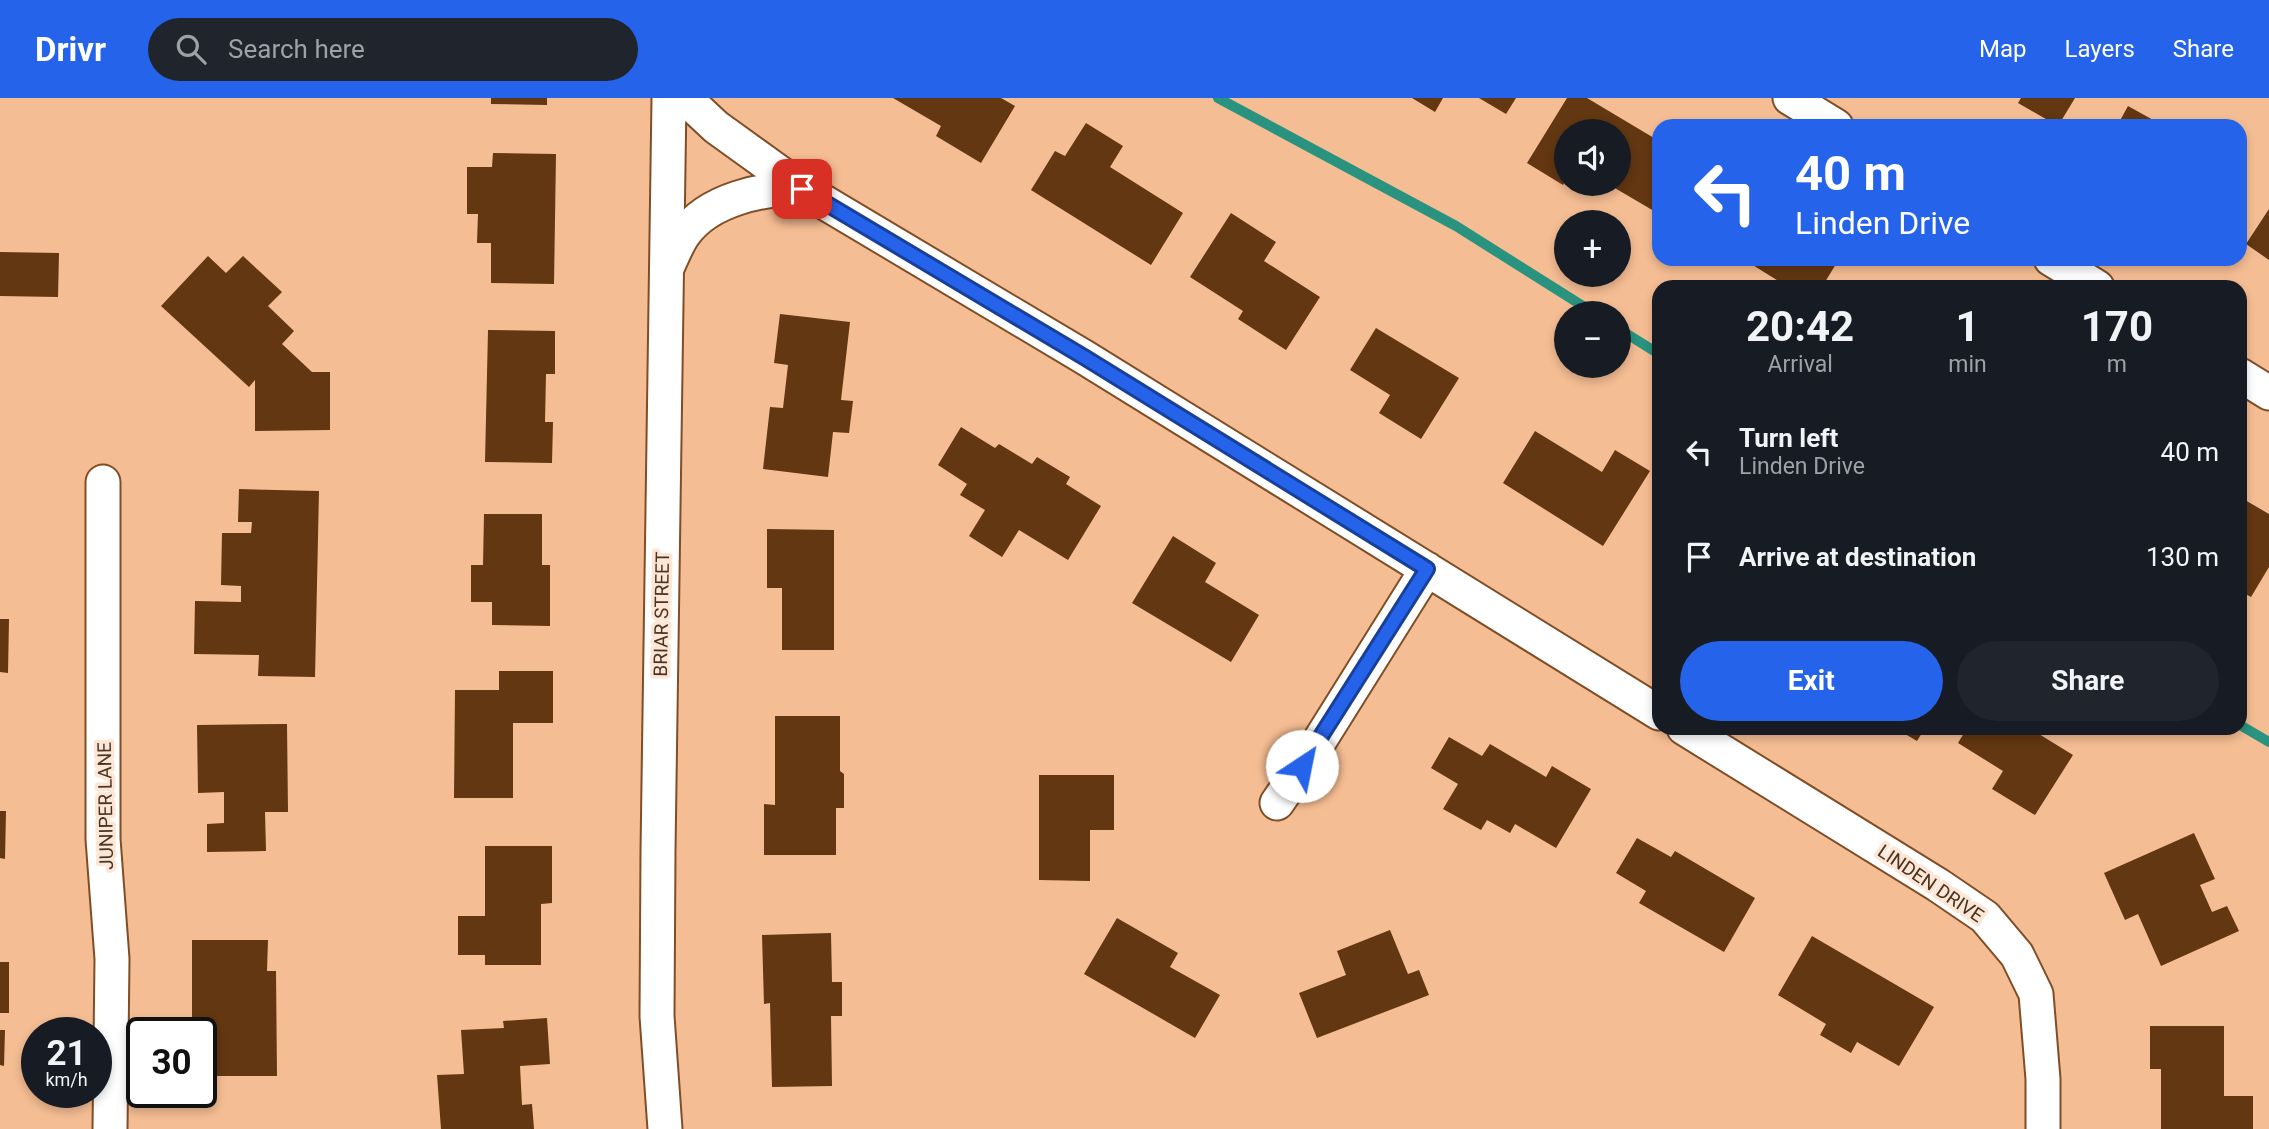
<!DOCTYPE html>
<meta charset="utf-8">
<style>
body{margin:0;font-family:Roboto,sans-serif;background:#20242c;color:#f1f3f6;height:100vh;display:flex;flex-direction:column;font-size:26px;white-space:nowrap}
*{box-sizing:border-box;margin:0}
p{font-size:23px;color:#9ea1a6}
.icon{flex:none;width:38px;height:38px;fill:none;stroke:currentColor;stroke-width:2;stroke-linecap:round;stroke-linejoin:round}
.map{position:relative;flex:1;overflow:hidden}
.details{position:absolute;left:1652px;top:182px;width:595px;height:455px;display:flex;flex-direction:column;background:#171b24;border-radius:21px;box-shadow:0 4px 10px #0003}
.details>*{flex:none}
.hud{position:absolute;left:1652px;top:21px;width:595px;height:147px;border-radius:21px;box-shadow:0 4px 10px #0003;background:#2563eb;color:#fff;overflow:hidden}
.tools{position:absolute;left:1554px;top:21px;display:grid;gap:14px}
.tools a{display:grid;place-items:center;width:77px;height:77px;border-radius:50%;background:#171b24;box-shadow:0 4px 10px #0003;font-size:35px}
.speed{position:absolute;left:21px;top:919px;display:flex;gap:14px;font-size:35px;font-weight:700;text-align:center}
.speed>*{display:grid;place-content:center;width:91px;height:91px;border-radius:50%;background:#171b24;box-shadow:0 4px 10px #0003;line-height:1}
.speed small{font-size:18px;font-weight:400}
.speed .limit{border:4px solid #111;border-radius:10px;background:#fff;color:#111}
.pin{position:absolute;display:grid;place-items:center;width:60px;height:60px;color:#fff;margin:-30px;border-radius:14px;box-shadow:0 4px 10px #0006}
.me{position:absolute;width:77px;margin:-38px;rotate:34deg;stroke-linejoin:round;filter:drop-shadow(0 0 5px #0008)}
.turn{display:flex;align-items:center;gap:24px;height:147px;padding:0 28px;font-size:32px}
.turn .icon{width:91px;height:91px;stroke-width:2.5}
.turn b{display:block;font-size:49px;line-height:60px}
.eta{display:flex;justify-content:space-evenly;align-items:center;height:119px;text-align:center}
.eta b{font-size:42px;font-weight:700;line-height:49px}
.cta{display:flex;gap:14px;margin-top:auto;padding:14px 28px}
.cta a{flex:1;height:80px;border-radius:42px;background:#2563eb;color:#fff;font-size:28px;font-weight:700;line-height:80px;text-align:center}
.cta a+a{background:#20242c;color:#f1f3f6}
ul{padding:0;list-style:none}
li{display:flex;align-items:center;gap:21px;height:105px;padding:0 28px}
li div{flex:1}
li b{display:block;font-size:26px}
li em{font-style:normal}
header{display:flex;align-items:center;gap:42px;box-sizing:border-box;height:98px;padding:0 35px;background:#2563eb;color:#fff}
header strong{font-size:33px}
nav{display:flex;gap:38px;margin-inline-start:auto;font-size:24px}
.search{width:490px;height:63px;background:#20242c;display:flex;align-items:center;gap:18px;box-sizing:border-box;padding:0 24px;border-radius:38px;color:#9ea1a6;font-size:26px}
.map>svg:first-child{display:block}
.lines{fill:none;stroke-linecap:round;stroke-linejoin:round}
.stream{stroke:#299380;stroke-width:10}
.building{fill:#623711}
.street-casing{stroke:#7f4e26;stroke-width:37}
.street{stroke:#fff;stroke-width:33}
.route-casing{stroke:#184099;stroke-width:18}
.route{stroke:#2563eb;stroke-width:12}
.labels{text-anchor:middle;stroke-width:7;stroke-linejoin:round;paint-order:stroke}
.street-label{font-size:19px;fill:#4a3422;stroke:#fde6d5}
</style>
<header>
<strong>Drivr</strong>
<div class="search"><svg class="icon" aria-label="search" viewBox="0 0 24 24"><circle cx="10" cy="10" r="6"/><path d="M15 15l6 6"/></svg>Search here</div>
<nav><a>Map</a><a>Layers</a><a>Share</a></nav>
</header>
<div class="map">
<svg width="2269" height="1031" viewBox="0 0 2269 1031">
<rect width="100%" height="100%" fill="#f5bd93"/>
<g class="lines">
<!-- stream -->
<path class="stream" d="M1218 0 1456 128 1594 215
M1619 231 1659 256
M2240 627 2269 644"/>
</g>
<!-- building -->
<path class="building" d="M491 0H547V7L491 6Z
M893 0H1001L1015 8 981 65 936 38 941 28Z
M1412 0H1443L1435 14Z
M1479 0H1516L1506 16Z
M1567 0H1587L1659 43V116L1608 86H1619V33H1566V81L1563 87 1527 65Z
M2021 0H2075L2058 28 2018 5Z
M2128 8 2164 28H2117Z
M1086 25 1123 48 1110 69 1183 115 1151 167 1031 92 1055 53 1065 58Z
M493 55 556 56 554 186 491 185V145H477L478 116H467V69H492Z
M2269 111V162L2246 146Z
M1231 115 1276 144 1264 163 1320 199 1286 252 1238 221 1243 213 1190 179Z
M0 154 59 155 58 199 0 198Z
M208 158 226 175 243 158 282 194 268 208 294 233 282 246 312 274H330V332L255 333V282L249 289 161 208Z
M1743 161H1839L1822 189H1788Z
M780 216 850 224 841 302 853 303 849 335 833 334 828 379 763 371 770 309 783 310 788 267 774 265Z
M1376 230 1459 280 1421 341 1379 315 1390 297 1350 272Z
M488 232 555 233V276H546L545 324H553L552 365 485 364Z
M961 329 995 350 999 346 1032 366 1037 359 1070 379 1066 386 1101 408 1068 462 1019 432 1002 459 969 438 985 412 960 397 967 386 938 367Z
M1535 333 1602 374 1615 352 1650 373 1603 448 1503 385Z
M239 391 319 393 315 579 258 578 259 557 194 556 195 503 241 504V488L221 487 222 435H251L252 424H238Z
M2245 402 2269 416V469L2251 499 2240 493V410Z
M484 416H542V467H550V528L492 527V504H471V467H483Z
M767 431 834 432V552H782V490H767Z
M1173 438 1216 465 1205 484 1259 517 1231 564 1132 505Z
M0 521H9L8 575 0 574Z
M499 573H553V625H513V700H454L455 592H499Z
M775 618H840V673L844 676V710H836V757H764V706L775 707Z
M287 626 288 714H265L266 753 207 754V726L224 725V694L198 695 197 627Z
M1895 630H1925L1917 643Z
M1967 630H2029L2073 657 2035 717 1992 691 2003 673 1958 645Z
M1449 639 1482 658 1490 646 1546 679 1552 668 1591 691 1556 750 1515 726 1510 735 1487 722 1481 732 1443 711 1458 686 1431 670Z
M1039 677H1114V732H1090V783L1039 782Z
M0 713H6L5 761 0 760Z
M2194 735 2215 781 2200 787 2212 814 2227 808 2239 833 2161 868 2138 816 2125 822 2104 775Z
M1637 740 1671 759 1675 753 1755 800 1724 854 1639 805 1646 793 1616 775Z
M485 748H552V805L541 806V867H485V857H458V818H485Z
M1117 820 1178 855 1170 869 1220 897 1195 940 1084 876Z
M1390 832 1408 876 1419 872 1429 897 1317 940 1299 895 1346 877 1337 853Z
M831 835 832 884H842V918H831L832 988 772 989 770 905 764 906 762 837Z
M1812 838 1934 909 1899 968 1857 944 1851 955 1820 937 1826 926 1778 897Z
M192 842H268L267 873H276L277 978H211L210 943H201V934H192Z
M0 864H9V915H0Z
M547 920 550 966 520 968 522 1007 532 1006 534 1031H441L437 977 464 976 461 932 504 930 503 923Z
M2150 928H2224V998H2253V1031H2161V971H2150Z
M0 932H5L4 968 0 967Z"/>
<g class="lines">
<defs>
<path id="street" d="M685 0 716 29 802 91 1084 259 1659 615
M1790 0 1836 28
M2051 161 2097 189
M667 170C672 159 677 146 684 136 709 101 763 90 802 91
M2240 277 2269 295
M103 384V741L112 861 110 1031
M1684 630 1938 787 1985 819 2017 857 2036 896 2043 981V1031
M1277 705 1315 650 1427 471
M665 1031 657 918 658 753 669 0"/>
</defs>
<!-- street casing -->
<use href="#street" class="street-casing"/>
<!-- street -->
<use href="#street" class="street"/>
</g>
<g class="lines">
<defs>
<path id="route" d="M802 91 1084 259 1427 471 1302 668"/>
</defs>
<!-- route casing -->
<use href="#route" class="route-casing"/>
<!-- route -->
<use href="#route" class="route"/>
</g>
<g class="labels">
<!-- street labels -->
<g class="street-label">
<text transform="translate(661 516) rotate(-89)" y="7">BRIAR STREET</text>
<text transform="translate(105 708) rotate(-91)" y="7">JUNIPER LANE</text>
<text transform="translate(1931 785) rotate(34)" y="7">LINDEN DRIVE</text>
</g>
</g>
</svg>
<div class="tools">
<a><svg class="icon" aria-label="sound" viewBox="0 0 24 24"><path d="M4 9h4l5-4v14l-5-4H4zM17 9q2 3 0 6"/></svg></a>
<a>+</a>
<a>−</a>
</div>
<div class="speed"><div>21<small>km/h</small></div><div class="limit">30</div></div>
<div class="pin" style="left:802px;top:91px;background:#d93025"><svg class="icon" aria-label="arrive" viewBox="0 0 24 24"><path d="M6 21V4h12l-3 4 3 4H6"/></svg></div>
<svg class="me" style="left:1302px;top:668px" viewBox="-20 -20 40 40"><circle r="19" fill="#fff"/><path d="M0-13L10 11 0 6-10 11z" fill="#2563eb"/></svg>
<div class="hud">
<div class="turn"><svg class="icon" aria-label="left" viewBox="0 0 24 24"><path d="M17 20v-9H6M10 6l-5 5 5 5"/></svg><div><b>40 m</b>Linden Drive</div></div>
</div>
<section class="details">
<div class="eta">
<div><b>20:42</b><p>Arrival</p></div>
<div><b>1</b><p>min</p></div>
<div><b>170</b><p>m</p></div>
</div>
<ul>
<li><svg class="icon" aria-label="left" viewBox="0 0 24 24"><path d="M17 20v-9H6M10 6l-5 5 5 5"/></svg><div><b>Turn left</b><p>Linden Drive</p></div><em>40 m</em></li>
<li><svg class="icon" aria-label="arrive" viewBox="0 0 24 24"><path d="M6 21V4h12l-3 4 3 4H6"/></svg><div><b>Arrive at destination</b></div><em>130 m</em></li>
</ul>
<div class="cta"><a>Exit</a><a>Share</a></div>
</section>
</div>
